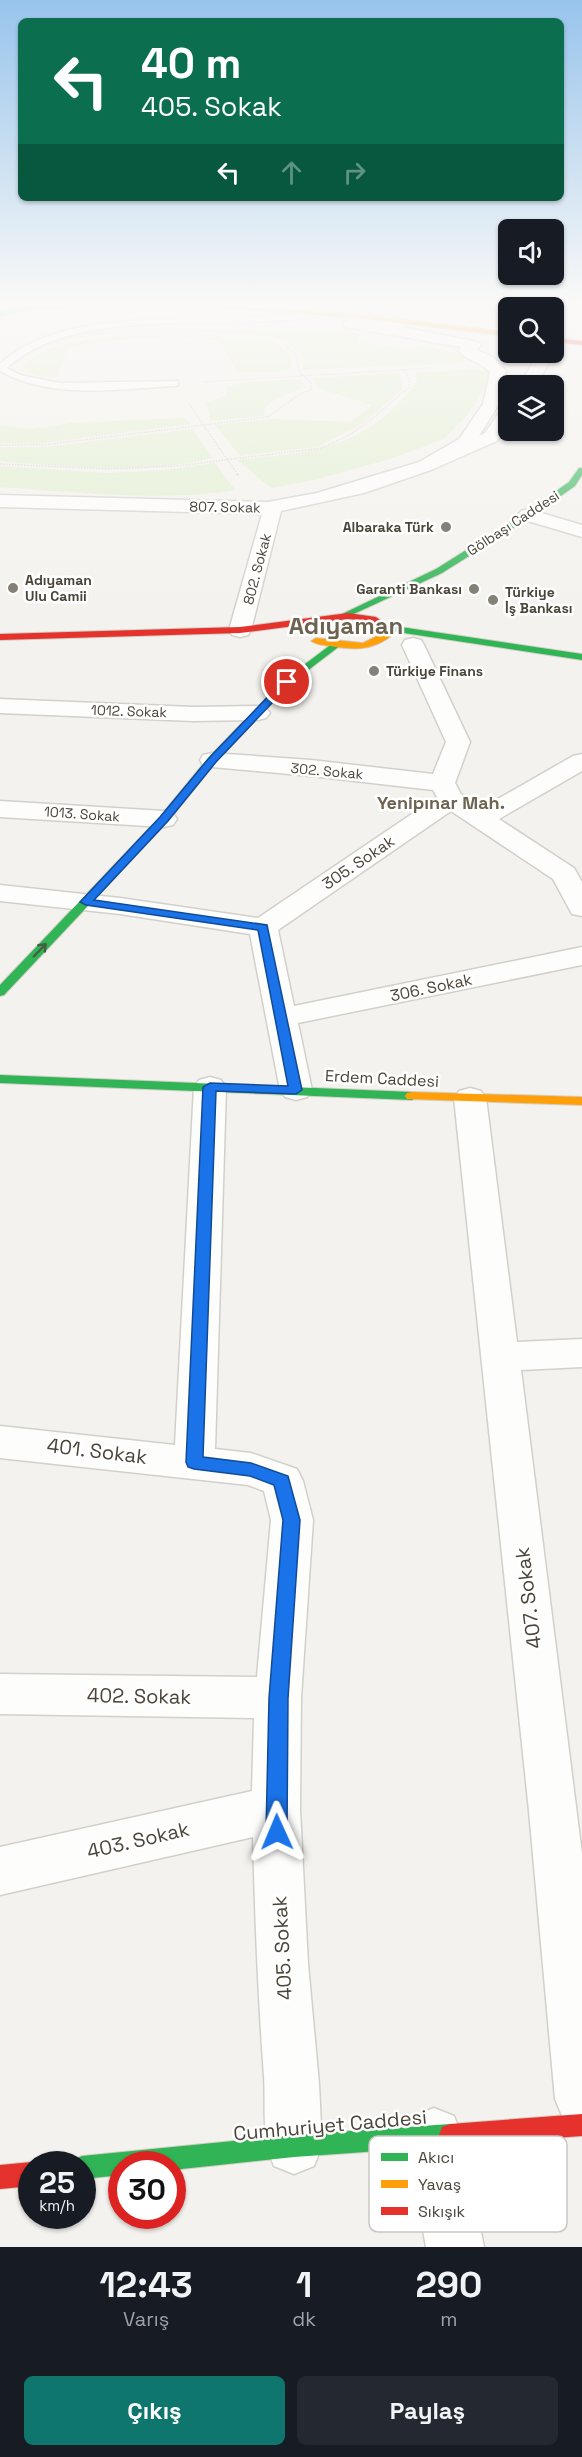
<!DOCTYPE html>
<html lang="tr">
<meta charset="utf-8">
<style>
body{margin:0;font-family:"Space Grotesk",sans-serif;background:#242831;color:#f1f3f6;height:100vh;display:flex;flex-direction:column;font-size:22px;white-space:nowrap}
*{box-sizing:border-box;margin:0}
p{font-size:20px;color:#9ea1a6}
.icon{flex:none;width:33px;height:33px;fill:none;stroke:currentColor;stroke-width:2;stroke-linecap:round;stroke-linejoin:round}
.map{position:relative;height:2247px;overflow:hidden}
.sheet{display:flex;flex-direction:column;background:#171b24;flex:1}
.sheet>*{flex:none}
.banner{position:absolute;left:18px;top:18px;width:546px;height:183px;border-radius:9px;box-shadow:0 2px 4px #0004;background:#0b6e4f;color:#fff;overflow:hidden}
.controls{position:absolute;left:498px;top:219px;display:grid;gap:12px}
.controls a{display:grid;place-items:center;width:66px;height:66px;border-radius:9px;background:#171b24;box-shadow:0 2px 4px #0004;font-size:30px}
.speed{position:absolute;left:18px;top:2151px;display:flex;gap:12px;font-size:30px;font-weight:700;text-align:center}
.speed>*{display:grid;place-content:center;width:78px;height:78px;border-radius:50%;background:#171b24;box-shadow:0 2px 4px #0004;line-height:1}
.speed small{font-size:15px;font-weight:400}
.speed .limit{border:9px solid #d22;background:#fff;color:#111}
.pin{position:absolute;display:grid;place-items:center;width:51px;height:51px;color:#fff;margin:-26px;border:3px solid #fff;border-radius:50%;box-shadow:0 2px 6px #0007}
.me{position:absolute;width:66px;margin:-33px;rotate:359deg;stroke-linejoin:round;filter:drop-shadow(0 0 4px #0008)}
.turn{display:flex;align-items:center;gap:21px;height:126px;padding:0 24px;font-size:27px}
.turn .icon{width:78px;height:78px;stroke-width:2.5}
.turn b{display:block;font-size:42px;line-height:51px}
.lanes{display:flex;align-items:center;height:57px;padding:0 24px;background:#0003;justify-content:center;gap:30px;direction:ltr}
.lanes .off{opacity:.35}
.eta{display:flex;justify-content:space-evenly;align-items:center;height:102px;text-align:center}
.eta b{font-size:36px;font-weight:800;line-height:42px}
.action{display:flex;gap:12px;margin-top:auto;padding:12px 24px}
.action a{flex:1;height:69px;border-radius:9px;background:#0f766e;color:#fff;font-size:24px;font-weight:800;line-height:69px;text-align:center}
.action a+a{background:#242831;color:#f1f3f6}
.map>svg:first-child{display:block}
.green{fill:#e1eecf}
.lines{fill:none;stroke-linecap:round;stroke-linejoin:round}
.lane-casing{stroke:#d2d0cb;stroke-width:3}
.street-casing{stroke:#d2d0cb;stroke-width:3}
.fast-casing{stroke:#d3cfc5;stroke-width:2}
.slow-casing{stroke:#d3cfc5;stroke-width:2}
.jam-casing{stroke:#d3cfc5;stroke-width:2}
.path-far1{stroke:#d3d2cc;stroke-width:1.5;stroke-dasharray:1.5 1.5;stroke-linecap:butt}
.path{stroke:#d3d2cc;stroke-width:2;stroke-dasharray:2 2;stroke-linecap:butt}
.lane{fill:#fdfdfc;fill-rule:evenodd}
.street{fill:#fdfdfc;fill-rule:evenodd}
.fast{fill:#30b455;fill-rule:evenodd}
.slow{fill:#ff9f0a;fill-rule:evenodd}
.jam{fill:#e5322d;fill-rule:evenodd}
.oneway{stroke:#446040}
.route{fill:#1a73e8;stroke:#114b97;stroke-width:1.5}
.poi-dot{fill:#868178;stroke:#fff;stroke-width:2}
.labels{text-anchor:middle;stroke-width:5;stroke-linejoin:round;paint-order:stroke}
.far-street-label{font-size:14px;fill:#4b4439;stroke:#fff}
.far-poi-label{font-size:14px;font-weight:bold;fill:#4b4439;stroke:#fff;text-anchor:start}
.street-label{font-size:16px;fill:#4b4439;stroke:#fff}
.far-district-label{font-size:18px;font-weight:bold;fill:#6e6250;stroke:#fff}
.near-street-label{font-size:20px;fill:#4b4439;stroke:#fff}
.far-town-label{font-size:24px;font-weight:bold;fill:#6e6250;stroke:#fff}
.key{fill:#fff;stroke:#c9c7c4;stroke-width:1.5}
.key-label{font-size:16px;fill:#4b4439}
</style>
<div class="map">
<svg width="582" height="2247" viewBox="0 0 582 2247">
<rect width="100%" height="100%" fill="#f4f2ee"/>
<!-- green -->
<path class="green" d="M155 329 315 330 360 333 357 342 414 349 420 345 468 356 461 363 302 370 304 357 285 341 270 336C199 332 68 318 12 367 41 329 112 331 155 329Z
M189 336 266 340 277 344 290 354 291 368 284 371 237 372 220 342C187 331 107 340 72 347L67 350 57 377 36 376 22 368C49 331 147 336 189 336Z
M473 369 494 372 466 417 444 439 390 459 314 480 271 488 237 460C314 452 368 449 417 381L416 373Z
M400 373 402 389 364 423 317 447 240 456 215 425 271 419 351 422 372 405 321 389 310 378Z
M300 379 306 386 276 399 265 407 264 416 211 421 206 403 226 395 228 386 242 383Z
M184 418 191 424 36 444 0 443V425L32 429 70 423Z
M192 429 213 458C144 475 70 467 0 461V447H45Z
M215 463 235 490C164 502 73 492 0 487V466L106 473 163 470Z"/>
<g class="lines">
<defs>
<path id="lane" d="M317 312H320V316C230 332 75 303 7 368L20 375 60 383 178 381V385L175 386C119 389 51 400 0 371V364C59 310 169 322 244 318 268 316 293 314 317 312Z"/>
<path id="street" d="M358 314 399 318 407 323 402 327 478 342 481 345 477 350 493 357 506 371 499 404 479 436 485 433 502 408 508 407V424L497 441 431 470 364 493 281 511 251 630 248 635 240 637 232 635 229 630 262 514 0 507V495L268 502 317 493 419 462 459 439 483 404 490 372C480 362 467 360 458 351L461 347 346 327 343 324 353 315Z
M554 350 555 352 536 386H519L539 352H554Z
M528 509 582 525V537L521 519 518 515 521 511Z
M413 638 421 640 424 645 470 742 455 783 461 794 482 808 573 756 582 754V771L499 819 574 868 582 882V916L572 914 553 879 451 811 278 930 294 1006 582 947V965L298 1023 312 1090 307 1097 296 1100 285 1097 280 1090 250 934 120 914 0 901V885L120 898 258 918 437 797 433 790 311 776 212 767 203 765 200 760 203 755 212 753 311 760 433 774 446 742 402 645 405 640Z
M0 699 193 707 258 706 266 708 270 713 266 718 258 720 193 721 0 713Z
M0 801 164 811 173 813 177 819 173 825 164 827 0 817Z
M210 1077 221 1080 226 1087 215 1449 251 1453 297 1469 303 1481 313 1520 301 1698 300 1809 308 1964 319 2084 322 2146 314 2166 294 2174 274 2166C261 2135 266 2108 264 2076 258 1996 255 1917 253 1837L0 1895V1847L252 1791 254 1718 0 1714V1674L257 1677 271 1520 264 1491 248 1485 0 1458V1426L175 1445 194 1087 199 1080Z
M470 1088 481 1091 486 1098 517 1342 582 1339V1367L521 1370 582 1854V2126L563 2118 555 2099 529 1811 454 1098 459 1091Z
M434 2108 454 2116 462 2136 484 2247H426L406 2136 414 2116Z"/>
<path id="fast" d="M28 306H34L35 308 0 316V312Z
M579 468H582V475L575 486 531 517 442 573 345 618 338 616 436 569 525 513 569 482Z
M387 625 582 654V660L384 630V626Z
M333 643 341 645 290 684 216 762 168 821 4 995 0 996V985L160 817 208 758 284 680Z
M0 1075 412 1092 419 1096 412 1100 0 1083Z
M450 2124 458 2127 461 2135 458 2143 450 2146 294 2157 172 2170V2164H122V2175L82 2179V2164H72L74 2160 82 2156 294 2135Z"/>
<path id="slow" d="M32 306H96L30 309Z
M203 306 357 314 508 332V336L357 318Z
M384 626H390L391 636C372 651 353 650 330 646 323 645 317 645 311 641L316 638 363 643 383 633Z
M412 1092 582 1097V1105L407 1099 405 1096 407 1093Z"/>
<path id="jam" d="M554 338 582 341V345L554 342Z
M348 613 376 617 391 628 387 631 371 621 348 619 240 633 0 640V634L240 627Z
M582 2114V2136L450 2146 442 2143 439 2135 442 2127 450 2124Z
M32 2162 37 2164H32V2186L0 2189V2165Z"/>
</defs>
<!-- lane casing -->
<use href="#lane" class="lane-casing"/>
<!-- street casing -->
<use href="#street" class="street-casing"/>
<!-- fast casing -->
<use href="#fast" class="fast-casing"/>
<!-- slow casing -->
<use href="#slow" class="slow-casing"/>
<!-- jam casing -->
<use href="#jam" class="jam-casing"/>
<!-- path-far1 -->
<path class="path-far1" d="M203 382 432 368
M189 404 238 475
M0 445H43L268 417 300 394 311 390V383L299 371 296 354 286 346
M0 464 108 469 177 466 321 448 346 437 368 422 409 387V378L404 370"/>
<!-- path -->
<path class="path" d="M237 474 239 476"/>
<!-- lane -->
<use href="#lane" class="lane"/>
<!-- street -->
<use href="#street" class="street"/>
<!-- fast -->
<use href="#fast" class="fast"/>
<!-- slow -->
<use href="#slow" class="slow"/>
<!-- jam -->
<use href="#jam" class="jam"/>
</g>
<!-- one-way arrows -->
<defs><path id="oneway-shaft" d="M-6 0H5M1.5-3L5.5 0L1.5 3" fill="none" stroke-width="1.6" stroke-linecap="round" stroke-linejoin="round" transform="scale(1.5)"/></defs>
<use class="oneway" href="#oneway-shaft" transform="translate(40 950) rotate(-46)"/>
<!-- sky -->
<linearGradient id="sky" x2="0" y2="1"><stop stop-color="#98c4ec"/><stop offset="0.49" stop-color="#faf9f7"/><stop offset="1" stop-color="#faf9f7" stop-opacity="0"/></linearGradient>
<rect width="582" height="620" fill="url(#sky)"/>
<!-- route -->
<path class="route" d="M284 680 292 682 216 762 168 821 94 900 267 925 302 1090 296 1094 216 1091 203 1457 251 1463 288 1476 300 1520 288 1698 287 1832 284 1838 277 1841 269 1838 266 1832 269 1698 283 1520 274 1485 250 1476 194 1469 188 1467 186 1462 203 1087 210 1083 288 1086 258 930 86 905 80 902 160 817 209 758Z"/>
<!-- markers -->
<g class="poi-dot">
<circle cx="446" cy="527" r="6"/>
<circle cx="13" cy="588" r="6"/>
<circle cx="474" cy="589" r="6"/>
<circle cx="493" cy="600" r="6"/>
<circle cx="374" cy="671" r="6"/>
</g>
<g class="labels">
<!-- far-street labels -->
<g class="far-street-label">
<text transform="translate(225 507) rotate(1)" y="5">807. Sokak</text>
<text transform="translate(513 523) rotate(-33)" y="5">Gölbaşı Caddesi</text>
<text transform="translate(257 569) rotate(-75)" y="5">802. Sokak</text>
<text transform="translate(129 711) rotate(2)" y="5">1012. Sokak</text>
<text transform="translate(327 771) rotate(5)" y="5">302. Sokak</text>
<text transform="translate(82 814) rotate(4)" y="5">1013. Sokak</text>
</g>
<!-- far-poi labels -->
<g class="far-poi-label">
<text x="434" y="532" text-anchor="end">Albaraka Türk</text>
<text x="25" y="585">Adıyaman<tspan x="25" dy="16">Ulu Camii</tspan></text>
<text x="462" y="594" text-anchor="end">Garanti Bankası</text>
<text x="505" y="597">Türkiye<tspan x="505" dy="16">İş Bankası</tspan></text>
<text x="386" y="676">Türkiye Finans</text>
</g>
<!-- street labels -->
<g class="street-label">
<text transform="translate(358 862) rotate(-34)" y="6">305. Sokak</text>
<text transform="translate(431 987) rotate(-12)" y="6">306. Sokak</text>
<text transform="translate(382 1078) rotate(3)" y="6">Erdem Caddesi</text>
</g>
<!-- far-district labels -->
<g class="far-district-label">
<text x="441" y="809">Yenipınar Mah.</text>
</g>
<!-- near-street labels -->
<g class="near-street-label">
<text transform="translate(97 1451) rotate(7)" y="7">401. Sokak</text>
<text transform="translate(528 1598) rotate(-97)" y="7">407. Sokak</text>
<text transform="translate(139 1696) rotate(1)" y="7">402. Sokak</text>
<text transform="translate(138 1840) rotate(-13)" y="7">403. Sokak</text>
<text transform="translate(282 1948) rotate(-93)" y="7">405. Sokak</text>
<text transform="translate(330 2125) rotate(-5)" y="7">Cumhuriyet Caddesi</text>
</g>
<!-- far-town labels -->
<g class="far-town-label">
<text x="346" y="634">Adıyaman</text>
</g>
</g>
<!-- legend -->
<rect x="369" y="2136" width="198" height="96" rx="9" class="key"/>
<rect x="381" y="2153" width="27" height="8" fill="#30b455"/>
<rect x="381" y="2180" width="27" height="8" fill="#ff9f0a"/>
<rect x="381" y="2207" width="27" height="8" fill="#e5322d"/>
<g class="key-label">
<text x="418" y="2163">Akıcı</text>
<text x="418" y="2190">Yavaş</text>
<text x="418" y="2217">Sıkışık</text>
</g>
</svg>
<div class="controls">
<a><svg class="icon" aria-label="sound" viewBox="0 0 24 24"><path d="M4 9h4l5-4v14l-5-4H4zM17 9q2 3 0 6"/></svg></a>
<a><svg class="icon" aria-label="search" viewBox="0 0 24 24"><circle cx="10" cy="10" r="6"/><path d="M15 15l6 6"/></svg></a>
<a><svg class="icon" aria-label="layers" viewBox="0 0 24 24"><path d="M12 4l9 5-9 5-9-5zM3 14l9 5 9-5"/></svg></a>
</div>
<div class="speed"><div>25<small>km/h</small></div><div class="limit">30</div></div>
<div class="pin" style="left:287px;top:682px;background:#d93025"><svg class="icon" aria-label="arrive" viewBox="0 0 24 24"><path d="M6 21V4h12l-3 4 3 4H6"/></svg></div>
<svg class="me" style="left:277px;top:1832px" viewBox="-20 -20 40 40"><path d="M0-17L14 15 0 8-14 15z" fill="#1a73e8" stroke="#fff" stroke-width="4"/></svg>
<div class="banner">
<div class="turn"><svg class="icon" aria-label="left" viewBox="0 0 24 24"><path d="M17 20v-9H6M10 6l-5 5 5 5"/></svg><div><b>40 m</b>405. Sokak</div></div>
<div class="lanes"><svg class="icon" aria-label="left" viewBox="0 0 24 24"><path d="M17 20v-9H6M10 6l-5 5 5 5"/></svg><svg class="icon off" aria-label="ahead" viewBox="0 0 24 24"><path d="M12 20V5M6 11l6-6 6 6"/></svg><svg class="icon off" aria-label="right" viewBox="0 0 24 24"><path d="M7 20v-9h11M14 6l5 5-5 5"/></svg></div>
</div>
</div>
<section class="sheet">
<div class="eta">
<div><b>12:43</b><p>Varış</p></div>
<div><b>1</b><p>dk</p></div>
<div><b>290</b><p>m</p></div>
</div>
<div class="action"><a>Çıkış</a><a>Paylaş</a></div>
</section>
